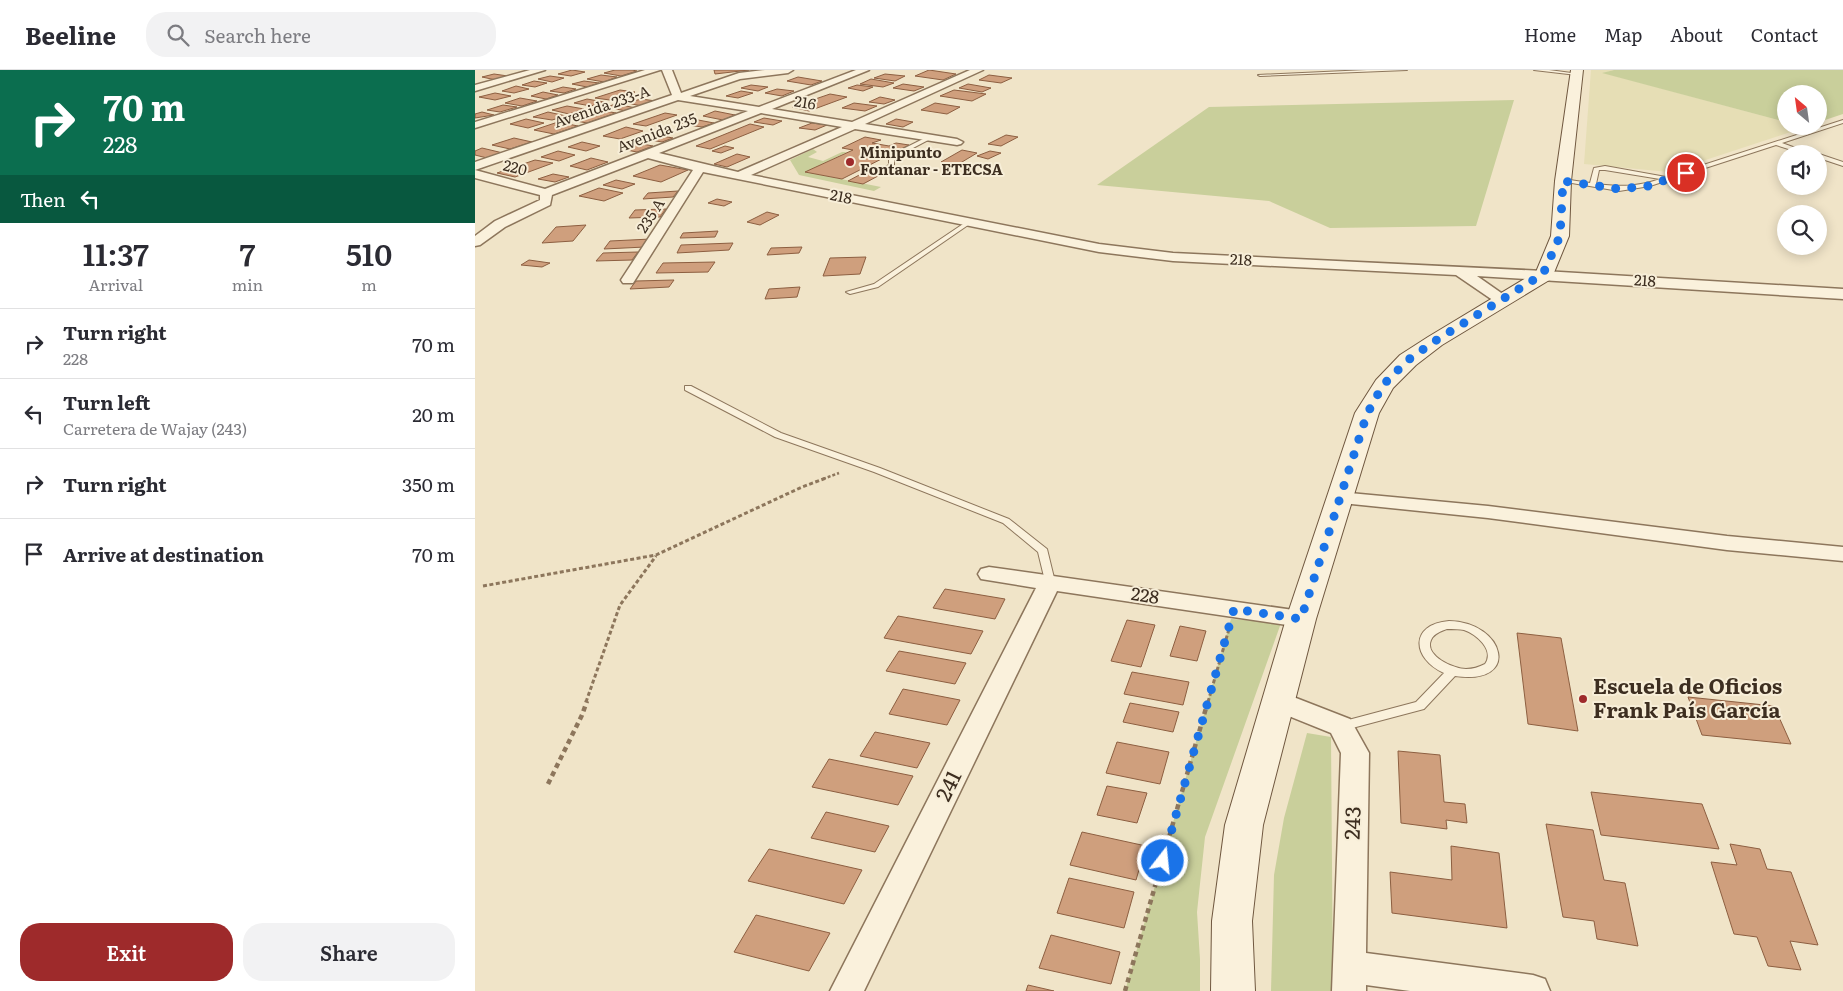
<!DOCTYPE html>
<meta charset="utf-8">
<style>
body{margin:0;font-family:Literata,serif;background:#f2f2f3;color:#2b2b33;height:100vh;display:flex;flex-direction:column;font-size:19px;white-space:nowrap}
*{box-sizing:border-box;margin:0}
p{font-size:16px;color:#7c7c81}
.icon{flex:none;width:28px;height:28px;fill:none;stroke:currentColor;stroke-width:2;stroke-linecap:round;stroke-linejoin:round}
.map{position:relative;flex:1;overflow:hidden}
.drawer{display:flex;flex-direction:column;background:#fff;width:475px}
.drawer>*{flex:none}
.top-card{background:#0b6e4f;color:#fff;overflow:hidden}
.needle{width:32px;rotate:331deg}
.buttons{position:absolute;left:1302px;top:15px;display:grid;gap:10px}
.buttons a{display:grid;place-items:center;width:50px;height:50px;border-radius:50%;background:#fff;box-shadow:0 2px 12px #0003;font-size:25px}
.pin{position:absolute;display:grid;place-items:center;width:42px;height:42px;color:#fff;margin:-21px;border:2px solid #fff;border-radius:50%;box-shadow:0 1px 5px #0007}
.me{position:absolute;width:55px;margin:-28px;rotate:16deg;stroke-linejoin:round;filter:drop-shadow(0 0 4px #0008)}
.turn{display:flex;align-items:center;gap:18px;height:105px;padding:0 20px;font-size:22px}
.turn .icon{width:65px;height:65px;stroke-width:2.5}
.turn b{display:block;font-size:35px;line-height:42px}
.then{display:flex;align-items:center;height:48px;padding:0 20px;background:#0003;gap:10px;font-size:19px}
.eta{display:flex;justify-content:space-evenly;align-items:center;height:85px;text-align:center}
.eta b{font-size:30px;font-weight:600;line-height:35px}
.action{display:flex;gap:10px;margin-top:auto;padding:10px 20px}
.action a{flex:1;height:58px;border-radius:20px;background:#9e2a2b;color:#fff;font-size:20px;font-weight:600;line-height:58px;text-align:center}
.action a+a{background:#f2f2f3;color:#2b2b33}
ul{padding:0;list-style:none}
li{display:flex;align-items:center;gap:15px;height:70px;padding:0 20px;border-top:1px solid #e1e1e2}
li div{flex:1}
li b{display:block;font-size:19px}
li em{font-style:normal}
header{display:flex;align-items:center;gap:30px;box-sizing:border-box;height:70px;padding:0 25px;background:#fff;border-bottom:1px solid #e1e1e2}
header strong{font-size:24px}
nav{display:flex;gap:28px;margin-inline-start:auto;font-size:18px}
.search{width:350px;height:45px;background:#f2f2f3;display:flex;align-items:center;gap:12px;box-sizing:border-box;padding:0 18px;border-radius:20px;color:#7c7c81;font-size:19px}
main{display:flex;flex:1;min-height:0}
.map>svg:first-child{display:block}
.farmland{fill:#e6deb5}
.green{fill:#c9cf9b}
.building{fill:#cf9f7d;stroke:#8d5f41}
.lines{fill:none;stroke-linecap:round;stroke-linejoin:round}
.service-casing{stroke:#8d765c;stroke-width:2}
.minor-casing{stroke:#8d765c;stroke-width:3}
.secondary-casing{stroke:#6f573f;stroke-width:2}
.path-far2{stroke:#8d765c;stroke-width:2.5;stroke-dasharray:3 2;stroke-linecap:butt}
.path-far1{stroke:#8d765c;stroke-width:3;stroke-dasharray:4 2.5;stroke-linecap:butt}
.path{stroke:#8d765c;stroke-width:4.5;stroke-dasharray:5 4;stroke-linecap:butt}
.service{fill:#faf1dc;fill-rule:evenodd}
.minor{fill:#faf1dc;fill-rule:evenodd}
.secondary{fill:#faf1dc;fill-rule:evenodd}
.route{stroke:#1a73e8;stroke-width:9;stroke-dasharray:0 16.2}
.poi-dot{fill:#9e2a2b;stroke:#f7eed8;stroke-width:2}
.labels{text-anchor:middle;stroke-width:4;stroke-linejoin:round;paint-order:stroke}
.far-street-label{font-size:15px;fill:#3d2e20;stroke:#f7eed8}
.far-poi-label{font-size:15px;font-weight:bold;fill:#3d2e20;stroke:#f7eed8;text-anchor:start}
.street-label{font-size:18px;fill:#3d2e20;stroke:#f7eed8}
.near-poi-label{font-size:21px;font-weight:bold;fill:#3d2e20;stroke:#f7eed8;text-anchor:start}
.near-street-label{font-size:21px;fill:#3d2e20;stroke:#f7eed8}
</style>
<header>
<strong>Beeline</strong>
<div class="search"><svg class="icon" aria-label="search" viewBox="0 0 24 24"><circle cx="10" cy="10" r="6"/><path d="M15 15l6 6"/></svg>Search here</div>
<nav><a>Home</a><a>Map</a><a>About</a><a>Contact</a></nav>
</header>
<main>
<section class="drawer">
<div class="top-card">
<div class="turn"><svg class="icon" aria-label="right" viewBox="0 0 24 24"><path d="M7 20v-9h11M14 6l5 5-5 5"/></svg><div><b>70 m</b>228</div></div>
<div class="then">Then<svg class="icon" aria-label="left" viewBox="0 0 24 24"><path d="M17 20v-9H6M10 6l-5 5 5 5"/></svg></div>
</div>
<div class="eta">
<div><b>11:37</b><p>Arrival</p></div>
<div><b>7</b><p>min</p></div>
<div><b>510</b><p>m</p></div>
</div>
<ul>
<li><svg class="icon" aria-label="right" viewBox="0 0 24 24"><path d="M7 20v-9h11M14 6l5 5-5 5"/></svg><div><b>Turn right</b><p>228</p></div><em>70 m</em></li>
<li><svg class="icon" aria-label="left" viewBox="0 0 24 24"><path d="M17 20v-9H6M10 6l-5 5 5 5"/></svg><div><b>Turn left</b><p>Carretera de Wajay (243)</p></div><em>20 m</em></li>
<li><svg class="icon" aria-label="right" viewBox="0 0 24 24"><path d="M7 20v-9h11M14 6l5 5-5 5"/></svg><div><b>Turn right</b></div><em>350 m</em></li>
<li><svg class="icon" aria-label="arrive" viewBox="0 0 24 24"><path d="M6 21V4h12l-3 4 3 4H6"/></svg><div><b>Arrive at destination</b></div><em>70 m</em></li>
</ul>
<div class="action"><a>Exit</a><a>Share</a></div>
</section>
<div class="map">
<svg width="1368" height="921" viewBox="0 0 1368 921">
<rect width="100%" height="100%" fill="#f0e4c8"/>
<!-- farmland -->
<path class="farmland" d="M1116 0H1139L1129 3 1311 52V56L1331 57 1194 102 1109 94Z"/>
<!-- green -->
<path class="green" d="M1139 0H1368V44L1344 52V24H1311V52L1127 3Z
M1039 30 1001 156 855 158 794 131 622 115 734 37Z
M338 79 342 82 333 87 348 91 367 82H372L331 102 406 117 399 121 324 105 315 90Z
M756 549 806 553 730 767 722 842 725 889V921H650Z
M832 663 856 667 858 921H796L799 805 809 748Z"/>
<!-- building -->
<path class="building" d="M97 0 110 2 96 6 83 4Z
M140 0H157L162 1 146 6 129 3Z
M239 0H274L240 4Z
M454 0 481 4 468 10 440 6Z
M19 4 33 6 21 10 7 7Z
M410 4 430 6 420 11 399 8Z
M126 5 142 7 129 12 112 9Z
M514 5 537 8 526 13 504 10Z
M75 6 89 8 77 12 63 9Z
M323 7 347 11 336 15 312 11Z
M396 9 419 13 408 17 385 14Z
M59 11 72 13 60 17 47 15Z
M109 11 124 13 112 17 97 14Z
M428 14 449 17 439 21 418 18Z
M493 14 516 18 507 22 484 18Z
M276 15 293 17 283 21 266 18Z
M382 15 398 17 388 21 373 18Z
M41 16 54 19 39 23 27 21Z
M88 17 101 19 89 23 75 21Z
M302 19 319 21 307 26 290 23Z
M145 20 160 22 135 30 120 28Z
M479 20 511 24 497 31 465 26Z
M266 21 278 23 263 28 251 26Z
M68 22 83 25 71 29 56 26Z
M20 23 36 26 20 30 4 27Z
M355 24 372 27 334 41 317 37Z
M405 27 420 30 409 34 394 32Z
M45 28 62 31 47 36 30 33Z
M112 29 129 32 116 36 99 33Z
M166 29 181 31 167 36 152 33Z
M379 33 402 36 390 41 367 38Z
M460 33 485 37 472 44 446 40Z
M141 34 161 38 151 41 131 37Z
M28 35 42 37 25 42 12 40Z
M92 36 109 39 94 44 77 40Z
M125 40 141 43 112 53 96 50Z
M240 41 260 45 248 50 228 46Z
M7 42 19 45 0 48V44Z
M73 42 91 46 77 50 58 47Z
M190 43 202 45 171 56 158 54Z
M289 48 307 51 298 55 279 52Z
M51 49 69 53 53 58 35 54Z
M218 49 239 53 227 57 206 54Z
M421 49 438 52 428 57 411 54Z
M83 52 103 56 79 64 59 60Z
M337 53 352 55 340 60 324 58Z
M275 54 289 57 235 79 221 76Z
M151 57 168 61 145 69 128 66Z
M182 65 198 68 187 72 170 69Z
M531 65 543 67 526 76 513 74Z
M390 67 406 70 397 73 414 76 421 73 434 75 367 109 330 102 378 80 367 78Z
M39 68 57 72 35 79 17 75Z
M107 72 125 76 111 81 93 77Z
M162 73 178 76 162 82 146 79Z
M250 76 259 78 246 83 237 81Z
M7 78 28 83 12 88 0 85V81Z
M487 80 502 83 482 95 466 92Z
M83 81 100 85 84 91 66 87Z
M515 81 526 83 513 89 502 86Z
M262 84 275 87 252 97 239 94Z
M116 88 133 92 112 100 95 96Z
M60 90 78 93 40 107 22 103Z
M185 95 213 100 186 112 158 106Z
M388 103 403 106 388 114 373 111Z
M78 104 94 107 80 112 63 109Z
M141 110 160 114 147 119 128 115Z
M124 118 148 123 129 131 104 126Z
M203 121 198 127 168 129 173 123Z
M242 129 257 132 249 136 233 133Z
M191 139 185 147 154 148 160 140Z
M292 142 304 145 285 155 272 152Z
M111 155 98 171 67 173 81 157Z
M243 161 240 167 205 168 208 163Z
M176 169 170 177 129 179 135 171Z
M258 173 254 180 202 183 206 175Z
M327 177 324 183 292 185 296 178Z
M163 182 157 190 121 191 128 183Z
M391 187 385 204 348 206 355 188Z
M54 190 75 193 67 197 46 195Z
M240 192 233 202 181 203 188 193Z
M199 210 194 217 155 219 161 211Z
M325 217 322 227 290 229 294 219Z
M470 519 530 529 520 549 458 538Z
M423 546 508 561 496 584 409 568Z
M652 550 680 555 666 597 636 591Z
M705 556 731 561 722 591 695 586Z
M1042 563 1086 568 1103 661 1053 654Z
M424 581 491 593 480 614 411 601Z
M657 602 714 612 708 635 649 624Z
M428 619 485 630 472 655 414 644Z
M1213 627 1299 636 1316 674 1227 665Z
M655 633 704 642 698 662 648 652Z
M400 662 455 673 442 698 385 686Z
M642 672 694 682 685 714 631 703Z
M923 681 965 685 969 732 990 734 992 753 971 750 972 759 926 753Z
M354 689 438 706 423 735 337 717Z
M632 716 672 723 662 753 622 745Z
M1116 722 1227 734 1244 779 1126 765Z
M351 742 414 756 400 782 336 768Z
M1071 754 1118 760 1129 810 1150 813 1163 876 1122 869 1119 851 1088 847Z
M607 762 671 776 661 810 595 795Z
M1255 774 1285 779 1292 799 1316 802 1343 875 1315 871 1326 900 1293 896 1282 867 1259 864 1236 792 1262 795Z
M976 776 1024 783 1032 858 917 843 915 802 977 810Z
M294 779 387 800 369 834 273 811Z
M594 808 659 822 649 858 582 843Z
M281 845 355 863 334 901 259 882Z
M576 865 645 882 636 914 564 898Z
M553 915 579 921H551Z"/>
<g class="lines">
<defs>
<path id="service" d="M892 0H932L785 6 783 5Z
M1059 0H1074L1104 4 1102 5Z
M1368 50V53L1307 73 1337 84H1329L1301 75 1175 116 1144 121 1085 111 1088 109 1115 113 1119 98 1130 96 1191 107ZM1124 100H1130L1185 109C1162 117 1144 117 1121 114Z
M452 67 457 68 419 88V97L407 103H403V101L414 95V86Z
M1344 84 1368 92V96L1344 88Z
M491 152 496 153 403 217 375 224 371 222 399 214Z
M210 316H216L306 363 405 398 534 449 572 479 580 512 575 516 571 515 563 482 528 453 399 402 300 367 210 320Z
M974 551C1030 552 1047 616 980 606L949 639 866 661 862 659 860 656 862 653 941 632 969 603C936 588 935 554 974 551ZM972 559C978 559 984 559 989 560 1001 564 1020 580 1010 594 1004 597 998 599 991 599 979 599 949 586 956 570 959 563 967 561 972 559Z"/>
<path id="minor" d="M55 0H70L0 21V15Z
M170 0H185L0 58V52Z
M187 0H197L206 23 264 3 290 0H318L313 3 265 9 215 26 284 37 381 0H394L297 39 377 52 495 0H508L390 54 482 69 488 72 486 74 482 75 380 59 276 105 624 174 698 183 1069 201 1368 219V229L1002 206 1032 227 1035 230 1032 233H1022L981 205 698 191 624 182 228 102 160 210 158 213H148L146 210 218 100 173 88 77 125 75 135 30 157 5 175 0 176V166L20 151 65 130V125L0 108V100L70 119 273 41 203 30 0 100V92L197 25ZM286 43 367 57 263 102 184 83Z
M864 422 1013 436 1252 466 1368 477V491L1252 480 1013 448 857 432 854 428 857 424Z
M514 497 826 541 834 543 838 549 834 555 826 557 582 521 389 921H355L561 518 506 509 503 504 506 499Z
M803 621 875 649 894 683 891 883 1058 905 1070 909 1075 921H935L891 915V921H857L866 683 856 663 794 638 790 631 794 624Z"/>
<path id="secondary" d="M1096 0H1108L1096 111 1094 166 1078 205 1076 209 967 275 941 295 918 318 904 343 841 549 788 755 777 851 780 921H736L737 851 750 755 811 549 880 343 901 310 925 285 953 267 1061 202 1076 166 1080 111Z"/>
</defs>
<!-- service casing -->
<use href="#service" class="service-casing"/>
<!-- minor casing -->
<use href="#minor" class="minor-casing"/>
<!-- secondary casing -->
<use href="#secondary" class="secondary-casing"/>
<!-- path-far2 -->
<path class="path-far2" d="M348 409 364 403"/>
<!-- path-far1 -->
<path class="path-far1" d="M8 516 181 485 327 417 351 408
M111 632 145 535 181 486
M733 632 754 559"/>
<!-- path -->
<path class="path" d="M73 714 107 645 112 631
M650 921 733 631"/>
<!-- service -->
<use href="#service" class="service"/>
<!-- minor -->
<use href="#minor" class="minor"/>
<!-- secondary -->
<use href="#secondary" class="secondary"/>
</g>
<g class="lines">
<!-- route -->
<path class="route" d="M688 791 759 539 826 549 892 344 908 315 933 290 960 271 1068 204 1085 166 1088 111 1144 119 1173 116 1211 103"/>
</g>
<!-- markers -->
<g class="poi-dot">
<circle cx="375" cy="92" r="5"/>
<circle cx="1108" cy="629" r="5"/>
</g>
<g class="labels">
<!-- far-street labels -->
<g class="far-street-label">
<text transform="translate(330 33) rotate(9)" y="5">216</text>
<text transform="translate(127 37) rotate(-19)" y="5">Avenida 233-A</text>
<text transform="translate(182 63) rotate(-21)" y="5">Avenida 235</text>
<text transform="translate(40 98) rotate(14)" y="5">220</text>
<text transform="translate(366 127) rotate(11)" y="5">218</text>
<text transform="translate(176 146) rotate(-57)" y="5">235 A</text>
<text transform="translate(766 190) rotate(3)" y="5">218</text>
<text transform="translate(1170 211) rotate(4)" y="5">218</text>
</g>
<!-- far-poi labels -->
<g class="far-poi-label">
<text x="385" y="88">Minipunto<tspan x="385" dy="17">Fontanar - ETECSA</tspan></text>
</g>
<!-- street labels -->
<g class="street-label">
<text transform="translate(670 526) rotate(9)" y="6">228</text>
</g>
<!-- near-poi labels -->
<g class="near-poi-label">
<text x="1118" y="624">Escuela de Oficios<tspan x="1118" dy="24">Frank País García</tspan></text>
</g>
<!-- near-street labels -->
<g class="near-street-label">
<text transform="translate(474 716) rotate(-64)" y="7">241</text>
<text transform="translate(878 753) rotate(-88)" y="7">243</text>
</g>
</g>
</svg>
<div class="buttons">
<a><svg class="needle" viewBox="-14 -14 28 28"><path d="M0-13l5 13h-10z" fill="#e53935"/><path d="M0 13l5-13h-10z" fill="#7c7c81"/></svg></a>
<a><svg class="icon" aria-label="sound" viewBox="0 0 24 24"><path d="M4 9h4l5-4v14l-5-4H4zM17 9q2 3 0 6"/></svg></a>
<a><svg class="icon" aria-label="search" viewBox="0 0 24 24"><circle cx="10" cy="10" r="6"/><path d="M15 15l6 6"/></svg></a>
</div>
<div class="pin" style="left:1211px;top:103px;background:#d93025"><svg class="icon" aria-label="arrive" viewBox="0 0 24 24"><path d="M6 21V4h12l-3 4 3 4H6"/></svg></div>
<svg class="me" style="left:688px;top:791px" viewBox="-20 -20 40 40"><circle r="17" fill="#1a73e8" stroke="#fff" stroke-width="3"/><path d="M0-11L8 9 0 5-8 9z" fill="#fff"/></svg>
</div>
</main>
